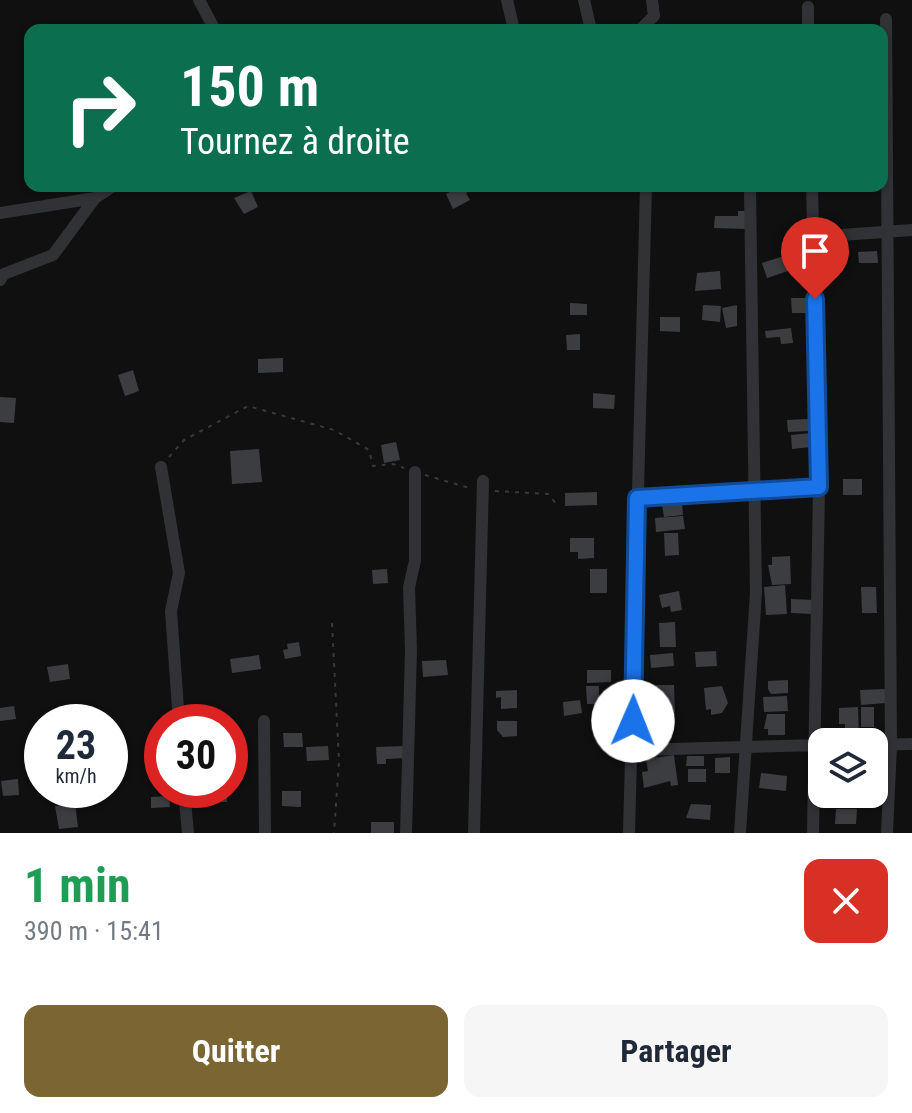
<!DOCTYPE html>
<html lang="fr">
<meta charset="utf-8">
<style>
body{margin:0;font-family:"Roboto Condensed",sans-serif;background:#f6f6f7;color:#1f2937;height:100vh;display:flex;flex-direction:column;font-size:30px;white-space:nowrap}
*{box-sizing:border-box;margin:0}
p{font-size:26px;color:#747a83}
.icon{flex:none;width:44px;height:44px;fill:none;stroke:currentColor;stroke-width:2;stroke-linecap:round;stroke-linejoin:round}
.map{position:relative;height:833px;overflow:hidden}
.details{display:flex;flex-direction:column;background:#fff;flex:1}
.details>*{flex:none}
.banner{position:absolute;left:24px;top:24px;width:864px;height:168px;border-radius:16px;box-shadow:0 2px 6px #0004;background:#0b6e4f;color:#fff;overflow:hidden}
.tools{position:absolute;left:808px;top:728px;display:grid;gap:16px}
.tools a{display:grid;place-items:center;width:80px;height:80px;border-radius:16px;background:#fff;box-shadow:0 2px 6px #0004;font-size:40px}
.speed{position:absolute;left:24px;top:704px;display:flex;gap:16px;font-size:40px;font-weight:700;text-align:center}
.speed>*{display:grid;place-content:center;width:104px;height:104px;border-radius:50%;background:#fff;box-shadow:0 2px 6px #0004;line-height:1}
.speed small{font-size:20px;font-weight:400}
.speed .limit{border:12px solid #d22;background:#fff;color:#111}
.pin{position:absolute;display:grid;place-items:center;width:68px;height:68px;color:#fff;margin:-82px -34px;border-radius:50% 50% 50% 0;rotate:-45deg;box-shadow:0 0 8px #0007}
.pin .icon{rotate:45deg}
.me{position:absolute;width:88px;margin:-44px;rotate:1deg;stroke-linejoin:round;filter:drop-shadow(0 0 6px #0008)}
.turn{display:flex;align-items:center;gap:28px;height:168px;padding:0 24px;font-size:36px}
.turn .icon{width:104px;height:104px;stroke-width:2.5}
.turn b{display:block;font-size:56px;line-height:68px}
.round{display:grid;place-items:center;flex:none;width:84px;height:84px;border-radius:16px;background:#f6f6f7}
.head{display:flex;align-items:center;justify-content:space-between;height:136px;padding:0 24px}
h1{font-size:48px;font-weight:700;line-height:60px;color:#1e9e55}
.action{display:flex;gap:16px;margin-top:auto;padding:16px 24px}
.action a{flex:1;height:92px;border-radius:16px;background:#7b6533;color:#fff;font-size:32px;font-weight:700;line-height:92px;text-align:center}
.action a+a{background:#f6f6f7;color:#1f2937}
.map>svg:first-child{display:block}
.building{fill:#3c3d41}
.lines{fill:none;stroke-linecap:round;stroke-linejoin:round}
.path{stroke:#37393d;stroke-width:2;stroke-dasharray:4 6;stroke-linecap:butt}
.minor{stroke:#313236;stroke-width:12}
.route-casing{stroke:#114b97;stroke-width:20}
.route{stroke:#1a73e8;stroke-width:14}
</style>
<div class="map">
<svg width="912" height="833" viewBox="0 0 912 833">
<rect width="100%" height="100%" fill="#101011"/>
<!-- building -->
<path class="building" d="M462 186H470L472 190 466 193 470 200 453 209 446 194Z
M251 191 258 207 244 214 234 198Z
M738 211H747V229L714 228 715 216H738Z
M877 251 878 263H859L858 252Z
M787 255 791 270 767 278 762 263Z
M720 271 721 289 695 291 697 273Z
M791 298H805L806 313H792Z
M570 303 587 304V315H570Z
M703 305 721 306 720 322 702 320Z
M737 305V326L726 328 722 308Z
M660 317H680V332L660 331Z
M791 328 793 343 781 344 780 337 766 338 765 331Z
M580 334V350H567L566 335Z
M283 358V372L258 373V359Z
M133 370 139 391 125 396 118 375Z
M593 393 615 395 614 409 593 408Z
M0 397 16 398 14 423 0 422Z
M808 419 809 431 788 432 787 420Z
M811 433 812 447 792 449 791 435Z
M396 442 400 460 384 463 381 445Z
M259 449 262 482 232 484 230 451Z
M843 479H862V495H843Z
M597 492V505L565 506V493Z
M682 502 683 515 664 517 662 504Z
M683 516 685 529 656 532 655 518Z
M664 533H678L679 555 665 556Z
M570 538H594V558L578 559V552H570Z
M790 556 791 584 772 585 768 565H772V557Z
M387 569 388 583 373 584 372 570Z
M590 569H607V593H590Z
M785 585 787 614 766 615 764 587Z
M861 587H876L877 613H862Z
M679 591 682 610 671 612 670 606 662 608 659 595Z
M791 599 814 600 813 614 791 613Z
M675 622 676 647H660L659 623Z
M299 642 301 656 285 659 283 650 288 649 287 644Z
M716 651 717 666 696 667 695 652Z
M673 653 674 666 651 668 650 655Z
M259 655 261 669 232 673 230 659Z
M446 660 448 675 423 677 422 661Z
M68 664 70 679 50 682 47 667Z
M587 670H611V682L587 683Z
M788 680V693L771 694 768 689V681Z
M656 685H674L675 712 658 713Z
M586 686H599V704H587Z
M722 686 728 703 722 713 711 715V709L706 710 704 688Z
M886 689V703L861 705 860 690Z
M517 690V708L501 709V697L496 698V691Z
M787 696 788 711 764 712 763 697Z
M580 700 582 713 564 716 563 702Z
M14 706 16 719 0 721V708Z
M858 707 859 736H845V724H839V708Z
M861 707H874V727H861Z
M767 714H785V735H768V729H764Z
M497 721H517V736L503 737 497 730Z
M283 733H302L303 747H284Z
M328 746 329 760 307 761 306 747Z
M404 746 405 758 386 759V764H377L376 747Z
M674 755 678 785 671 786 670 781 644 788 642 772 648 771 646 759Z
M687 756H704V766H686Z
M730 757V773H715V758Z
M688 769H706V782H688Z
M761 773 787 776 786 791 759 788Z
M18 779 19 795 3 796 1 781Z
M211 790H227V802H211Z
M282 791H301V807L282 806Z
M169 796 170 807 151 808V797Z
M75 803 78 827 59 829 55 806Z
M691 804 711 805 710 820 686 818Z
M836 809H857L856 824H835Z
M371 822H394V833H371Z"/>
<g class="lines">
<!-- path -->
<path class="path" d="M169 457 184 440 248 406 334 430 369 450 373 466 393 464 404 468
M425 475 473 489
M495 491 548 494 559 507
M332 623 339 761 334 833"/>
<!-- minor -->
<path class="minor" d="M199 0 215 30
M507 0 514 30
M584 0 591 30
M808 7V30
M886 19 891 745 887 833
M640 30 654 16 652 0
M812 186 819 487 813 833
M0 213 95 198 113 186
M813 237 912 230
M0 280 4 274 53 255 95 198
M161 467 179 573 171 611 179 722
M637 498 819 487
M264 721 265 833
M874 745 912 744
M633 750 822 745
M184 790 188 833
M406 833 411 650 409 587 415 561V472
M474 833 483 481
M629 833 646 186
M740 833 756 592 750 190"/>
</g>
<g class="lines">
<defs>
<path id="route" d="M633 721 637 498 819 487 815 299"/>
</defs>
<!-- route casing -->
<use href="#route" class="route-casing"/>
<!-- route -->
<use href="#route" class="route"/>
</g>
</svg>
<div class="tools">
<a><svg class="icon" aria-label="layers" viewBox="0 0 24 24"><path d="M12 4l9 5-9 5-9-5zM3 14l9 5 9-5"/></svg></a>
</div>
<div class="speed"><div>23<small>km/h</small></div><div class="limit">30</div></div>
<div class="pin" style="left:815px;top:299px;background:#d93025"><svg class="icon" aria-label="arrive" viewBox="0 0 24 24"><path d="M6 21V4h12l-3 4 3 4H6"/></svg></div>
<svg class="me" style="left:633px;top:721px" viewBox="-20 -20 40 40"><circle r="19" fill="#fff"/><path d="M0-13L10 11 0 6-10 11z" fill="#1a73e8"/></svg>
<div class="banner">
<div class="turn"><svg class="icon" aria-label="right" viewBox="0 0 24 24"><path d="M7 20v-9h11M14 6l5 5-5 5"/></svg><div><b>150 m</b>Tournez à droite</div></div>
</div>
</div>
<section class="details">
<div class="head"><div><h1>1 min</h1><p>390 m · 15:41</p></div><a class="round" style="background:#d93025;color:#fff"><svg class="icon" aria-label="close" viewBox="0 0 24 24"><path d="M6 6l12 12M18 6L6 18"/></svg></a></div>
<div class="action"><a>Quitter</a><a>Partager</a></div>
</section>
